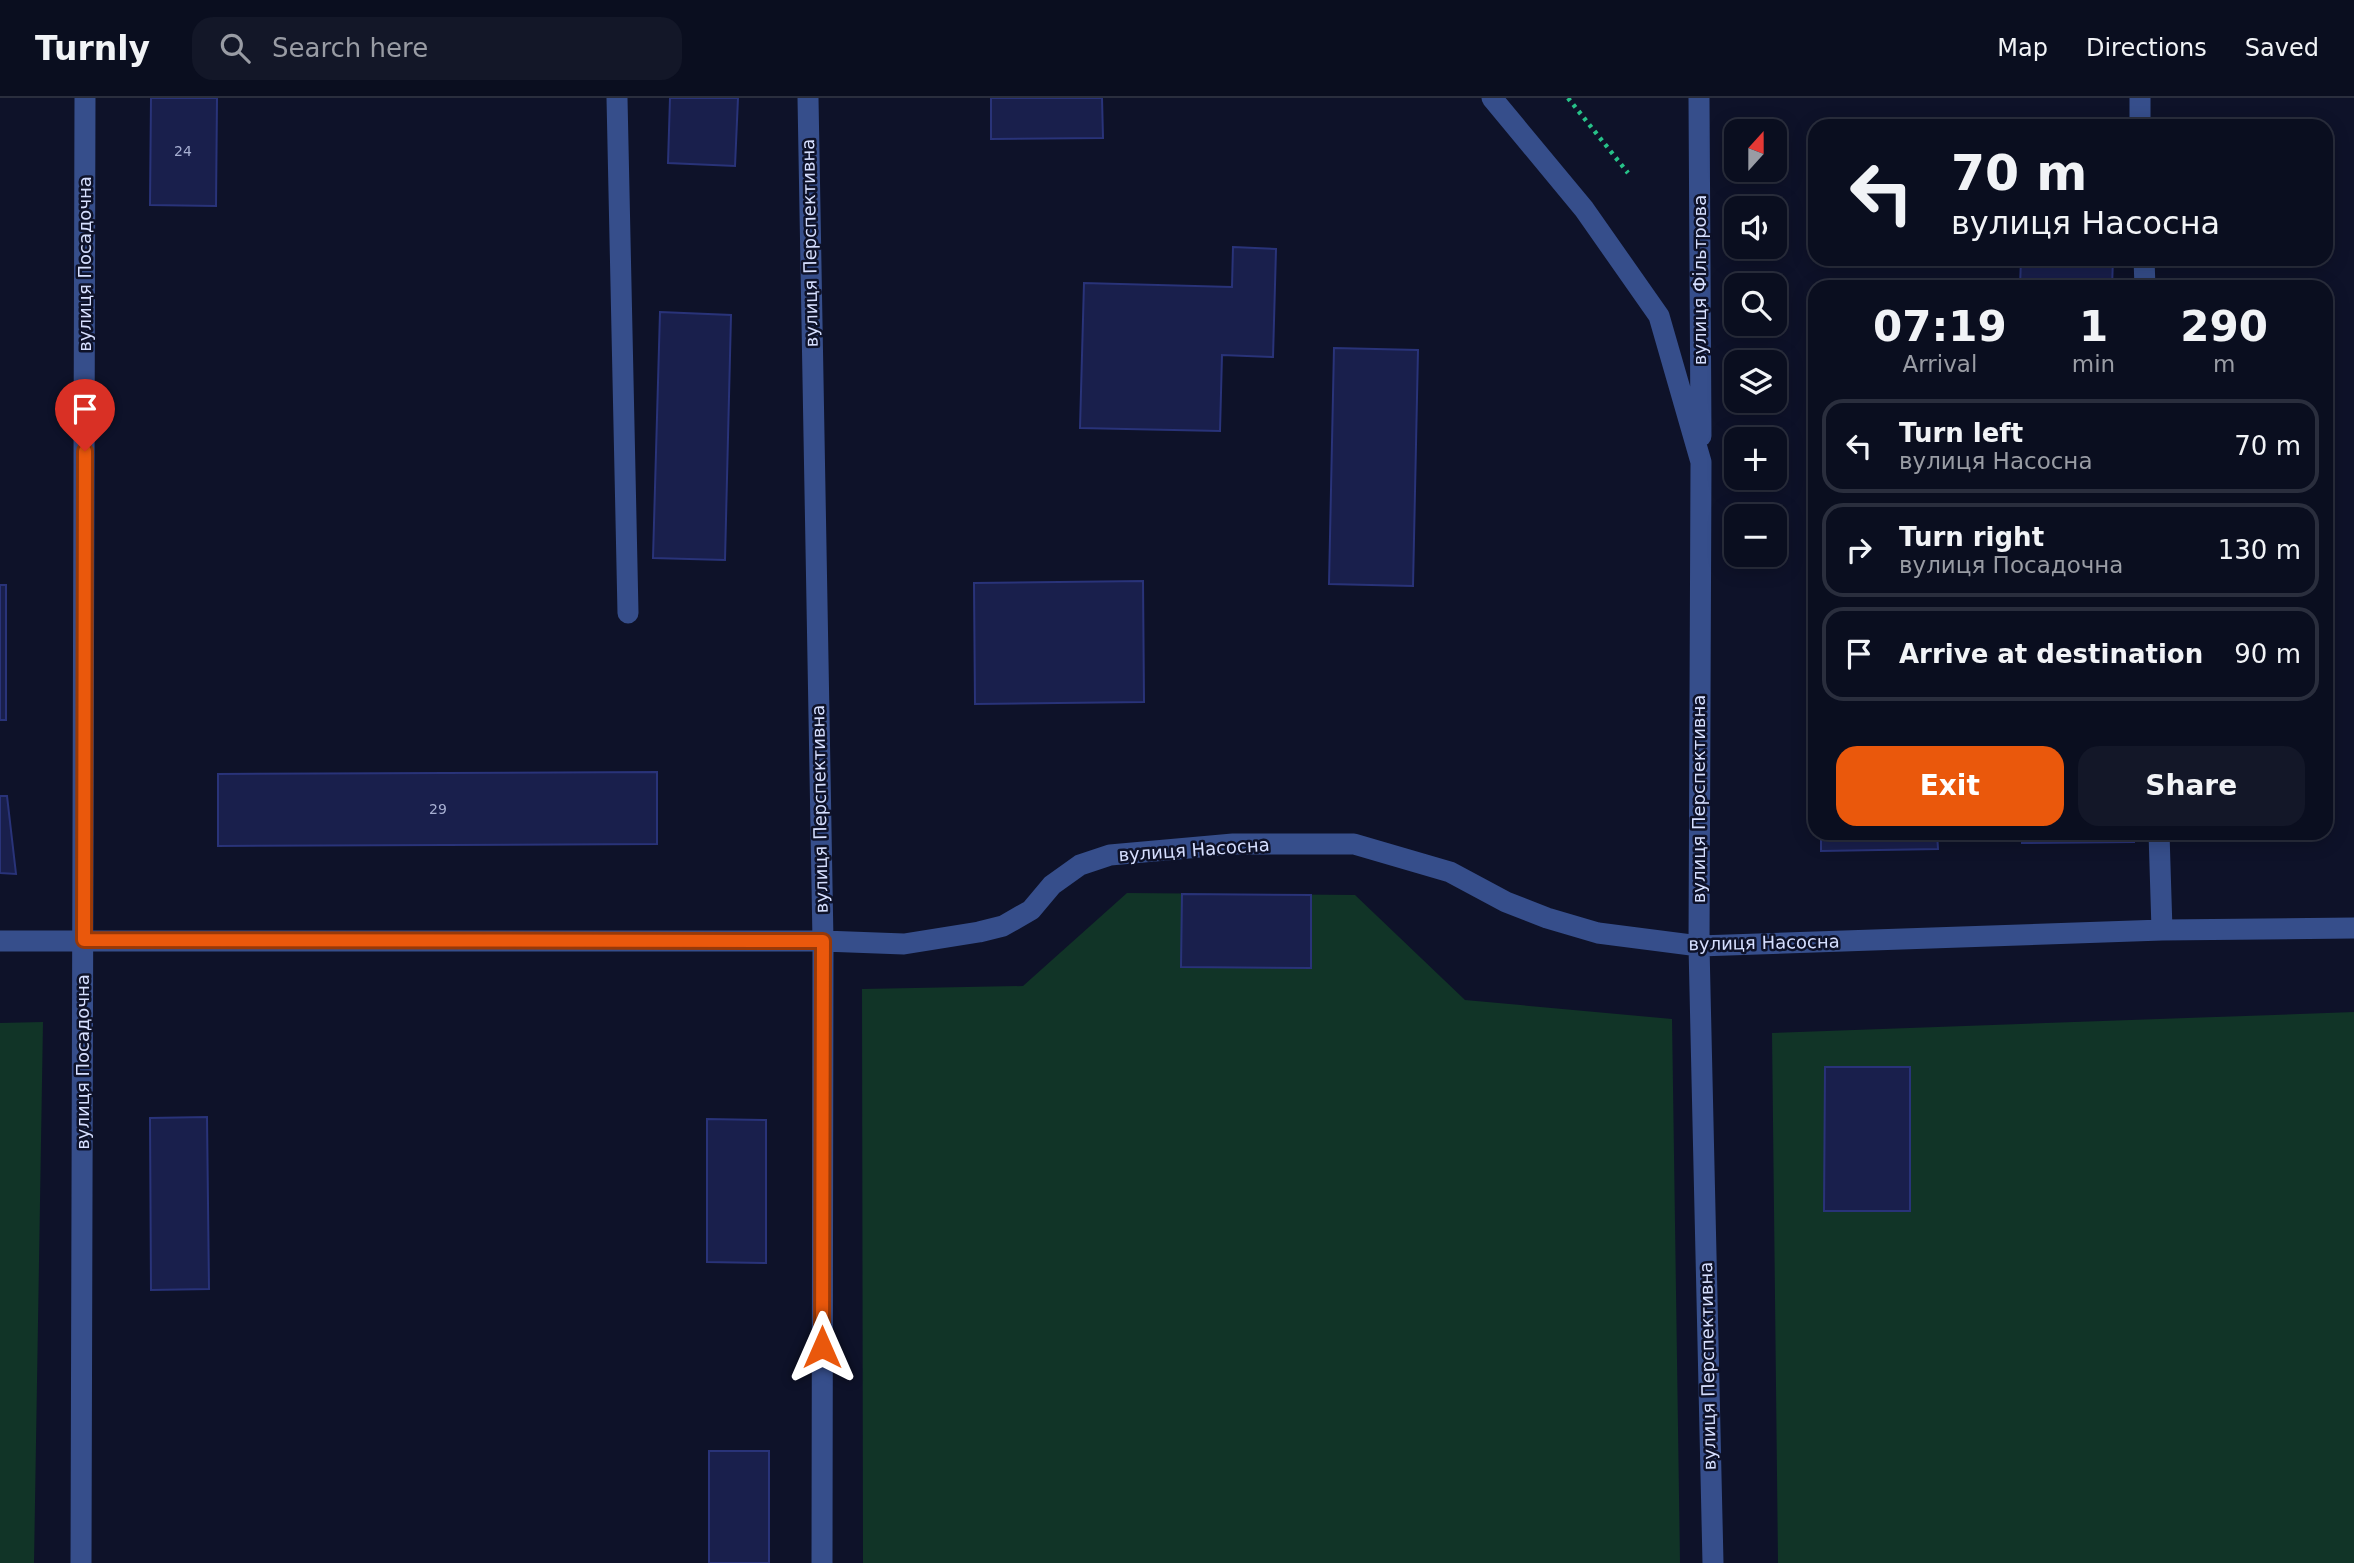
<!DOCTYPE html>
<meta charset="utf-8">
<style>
body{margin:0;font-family:"DejaVu Sans",sans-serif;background:#131728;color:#f1f3f6;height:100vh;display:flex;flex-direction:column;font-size:26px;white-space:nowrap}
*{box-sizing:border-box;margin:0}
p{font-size:23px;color:#999ca4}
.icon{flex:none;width:38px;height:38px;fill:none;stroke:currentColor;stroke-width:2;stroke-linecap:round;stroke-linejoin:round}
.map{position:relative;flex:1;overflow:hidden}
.side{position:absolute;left:1808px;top:182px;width:525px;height:560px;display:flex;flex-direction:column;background:#0a0e1f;border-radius:21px;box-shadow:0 4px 18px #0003,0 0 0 2px #2a2e3d}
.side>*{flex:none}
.banner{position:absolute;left:1808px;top:21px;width:525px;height:147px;border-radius:21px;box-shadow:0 4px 18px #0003,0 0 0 2px #2a2e3d;background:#0a0e1f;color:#f1f3f6;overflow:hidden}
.needle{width:46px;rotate:21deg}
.tools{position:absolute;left:1724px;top:21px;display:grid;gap:14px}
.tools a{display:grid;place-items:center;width:63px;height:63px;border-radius:14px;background:#0a0e1f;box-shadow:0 4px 18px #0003,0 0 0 2px #2a2e3d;font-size:35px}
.pin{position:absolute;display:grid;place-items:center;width:60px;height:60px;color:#fff;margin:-72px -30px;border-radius:50% 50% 50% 0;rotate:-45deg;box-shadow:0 0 7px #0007}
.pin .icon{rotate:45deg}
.me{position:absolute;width:77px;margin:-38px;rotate:0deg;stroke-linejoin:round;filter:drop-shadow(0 0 5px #0008)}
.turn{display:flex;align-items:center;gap:24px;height:147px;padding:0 28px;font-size:32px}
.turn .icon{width:91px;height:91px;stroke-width:2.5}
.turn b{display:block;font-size:49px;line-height:60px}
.eta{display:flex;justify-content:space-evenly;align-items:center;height:119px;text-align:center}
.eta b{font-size:42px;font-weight:800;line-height:49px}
.primary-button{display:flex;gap:14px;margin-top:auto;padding:14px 28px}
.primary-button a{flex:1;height:80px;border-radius:21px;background:#ea580c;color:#fff;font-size:28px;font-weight:800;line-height:80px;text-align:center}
.primary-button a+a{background:#131728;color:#f1f3f6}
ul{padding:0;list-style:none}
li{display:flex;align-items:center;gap:21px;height:94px;margin:0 14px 10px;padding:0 14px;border:4px solid #2a2e3d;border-radius:21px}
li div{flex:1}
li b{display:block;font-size:26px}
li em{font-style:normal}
header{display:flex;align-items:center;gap:42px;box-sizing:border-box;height:98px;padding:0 35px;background:#0a0e1f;border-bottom:2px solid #2a2e3d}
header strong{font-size:33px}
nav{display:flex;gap:38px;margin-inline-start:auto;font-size:24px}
.search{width:490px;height:63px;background:#131728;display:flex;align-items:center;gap:18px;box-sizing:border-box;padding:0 24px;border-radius:21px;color:#999ca4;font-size:26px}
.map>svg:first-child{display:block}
.green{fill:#113427}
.building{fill:#191f4c;stroke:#293379;stroke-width:2}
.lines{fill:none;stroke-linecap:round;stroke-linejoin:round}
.path{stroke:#27c288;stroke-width:4.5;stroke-dasharray:3.5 5;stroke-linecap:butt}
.minor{stroke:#364e8b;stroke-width:21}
.route-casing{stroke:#983908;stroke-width:18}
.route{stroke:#ea580c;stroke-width:12}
.labels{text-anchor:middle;stroke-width:5;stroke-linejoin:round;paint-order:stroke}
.number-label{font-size:14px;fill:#a7afd2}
.street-label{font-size:18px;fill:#d6dfff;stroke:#0e1229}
</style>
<header>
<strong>Turnly</strong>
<div class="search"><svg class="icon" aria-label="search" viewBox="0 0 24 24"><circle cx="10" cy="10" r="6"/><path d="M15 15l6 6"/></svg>Search here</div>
<nav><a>Map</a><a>Directions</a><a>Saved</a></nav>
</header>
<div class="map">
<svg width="2354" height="1465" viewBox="0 0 2354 1465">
<rect width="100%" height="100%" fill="#0e1229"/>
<!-- green -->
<path class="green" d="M1127 795 1355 797 1465 902 1672 921 1680 1465H863L862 891 1023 888Z
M2354 914V1465H1778L1772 935Z
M43 924 34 1465H0V925Z"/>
<!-- building -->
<path class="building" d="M151 0H217L216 108 150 107Z
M670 0H738L735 68 668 65Z
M991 0H1102L1103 40 991 41Z
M1233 149 1276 151 1273 259 1222 257 1220 333 1080 330 1084 185 1232 189Z
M2021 161H2113L2112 189H2020Z
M660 214 731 217 725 462 653 460Z
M1334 250 1418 252 1413 488 1329 486Z
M1143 483 1144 604 975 606 974 485Z
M0 487H6V622H0Z
M657 674V746L218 748V676Z
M0 698H7L16 776 0 775Z
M1821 735H1937L1938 751 1821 753Z
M2022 735H2134V744L2022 745Z
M1182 796 1311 797V870L1181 869Z
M1825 969H1910V1113H1824Z
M207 1019 209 1191 151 1192 150 1020Z
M707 1021 766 1022V1165L707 1164Z
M709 1353H769V1465H709Z"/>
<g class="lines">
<!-- path -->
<path class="path" d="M1568 0 1628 75"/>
<!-- minor -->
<path class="minor" d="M617 0 628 515
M808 0 823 843 822 1465
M1492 0 1584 111 1659 218 1701 364 1699 848 1713 1465
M1699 0 1701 338
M2140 0V28
M2144 161 2145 189
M2159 735 2162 832
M0 843H823L904 846 979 834 1003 828 1031 812 1052 787 1080 767 1110 757 1233 746H1354L1450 774 1506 804 1547 820 1598 835 1699 848 2162 832 2354 830
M81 1465 85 0"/>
</g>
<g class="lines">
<defs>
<path id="route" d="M85 353 84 842 823 843 822 1249"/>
</defs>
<!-- route casing -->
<use href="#route" class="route-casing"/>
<!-- route -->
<use href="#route" class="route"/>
</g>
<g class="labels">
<!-- number labels -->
<g class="number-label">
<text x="183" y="58">24</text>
<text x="438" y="716">29</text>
</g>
<!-- street labels -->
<g class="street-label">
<text transform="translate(810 145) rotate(-91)" y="6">вулиця Перспективна</text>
<text transform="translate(85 166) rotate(-90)" y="6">вулиця Посадочна</text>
<text transform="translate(1700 182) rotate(-90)" y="6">вулиця Фільтрова</text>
<text transform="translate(1699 701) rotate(-90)" y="6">вулиця Перспективна</text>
<text transform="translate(820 711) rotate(-91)" y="6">вулиця Перспективна</text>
<text transform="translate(1194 752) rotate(-4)" y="6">вулиця Насосна</text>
<text transform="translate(1764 845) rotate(-1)" y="6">вулиця Насосна</text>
<text transform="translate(83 964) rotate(-90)" y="6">вулиця Посадочна</text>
<text transform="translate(1708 1268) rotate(-91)" y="6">вулиця Перспективна</text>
</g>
</g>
</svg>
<div class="tools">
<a><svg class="needle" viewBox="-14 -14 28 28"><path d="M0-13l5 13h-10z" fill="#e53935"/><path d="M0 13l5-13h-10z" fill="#999ca4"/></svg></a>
<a><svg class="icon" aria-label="sound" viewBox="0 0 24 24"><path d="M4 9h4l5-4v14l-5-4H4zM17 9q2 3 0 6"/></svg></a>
<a><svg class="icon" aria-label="search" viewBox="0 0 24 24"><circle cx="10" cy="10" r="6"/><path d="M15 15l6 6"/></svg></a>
<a><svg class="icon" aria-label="layers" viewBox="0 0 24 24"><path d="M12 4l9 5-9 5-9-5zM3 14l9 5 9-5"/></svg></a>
<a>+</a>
<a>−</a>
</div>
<div class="pin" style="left:85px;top:353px;background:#d93025"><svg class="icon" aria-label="arrive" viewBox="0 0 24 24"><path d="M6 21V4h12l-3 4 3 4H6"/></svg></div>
<svg class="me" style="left:822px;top:1249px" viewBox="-20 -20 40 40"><path d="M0-17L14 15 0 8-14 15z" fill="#ea580c" stroke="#fff" stroke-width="4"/></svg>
<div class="banner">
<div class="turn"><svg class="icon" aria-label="left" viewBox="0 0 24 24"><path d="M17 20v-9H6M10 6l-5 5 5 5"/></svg><div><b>70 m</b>вулиця Насосна</div></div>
</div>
<section class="side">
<div class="eta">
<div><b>07:19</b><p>Arrival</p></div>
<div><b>1</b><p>min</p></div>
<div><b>290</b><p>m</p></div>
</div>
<ul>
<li><svg class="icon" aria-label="left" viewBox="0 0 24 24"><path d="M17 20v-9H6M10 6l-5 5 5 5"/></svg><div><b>Turn left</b><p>вулиця Насосна</p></div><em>70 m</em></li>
<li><svg class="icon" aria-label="right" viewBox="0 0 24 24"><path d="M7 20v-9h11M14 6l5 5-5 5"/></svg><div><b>Turn right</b><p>вулиця Посадочна</p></div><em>130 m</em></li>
<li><svg class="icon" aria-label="arrive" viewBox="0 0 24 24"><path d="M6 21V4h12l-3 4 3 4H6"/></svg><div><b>Arrive at destination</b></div><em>90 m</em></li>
</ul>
<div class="primary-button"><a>Exit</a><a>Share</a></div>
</section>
</div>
